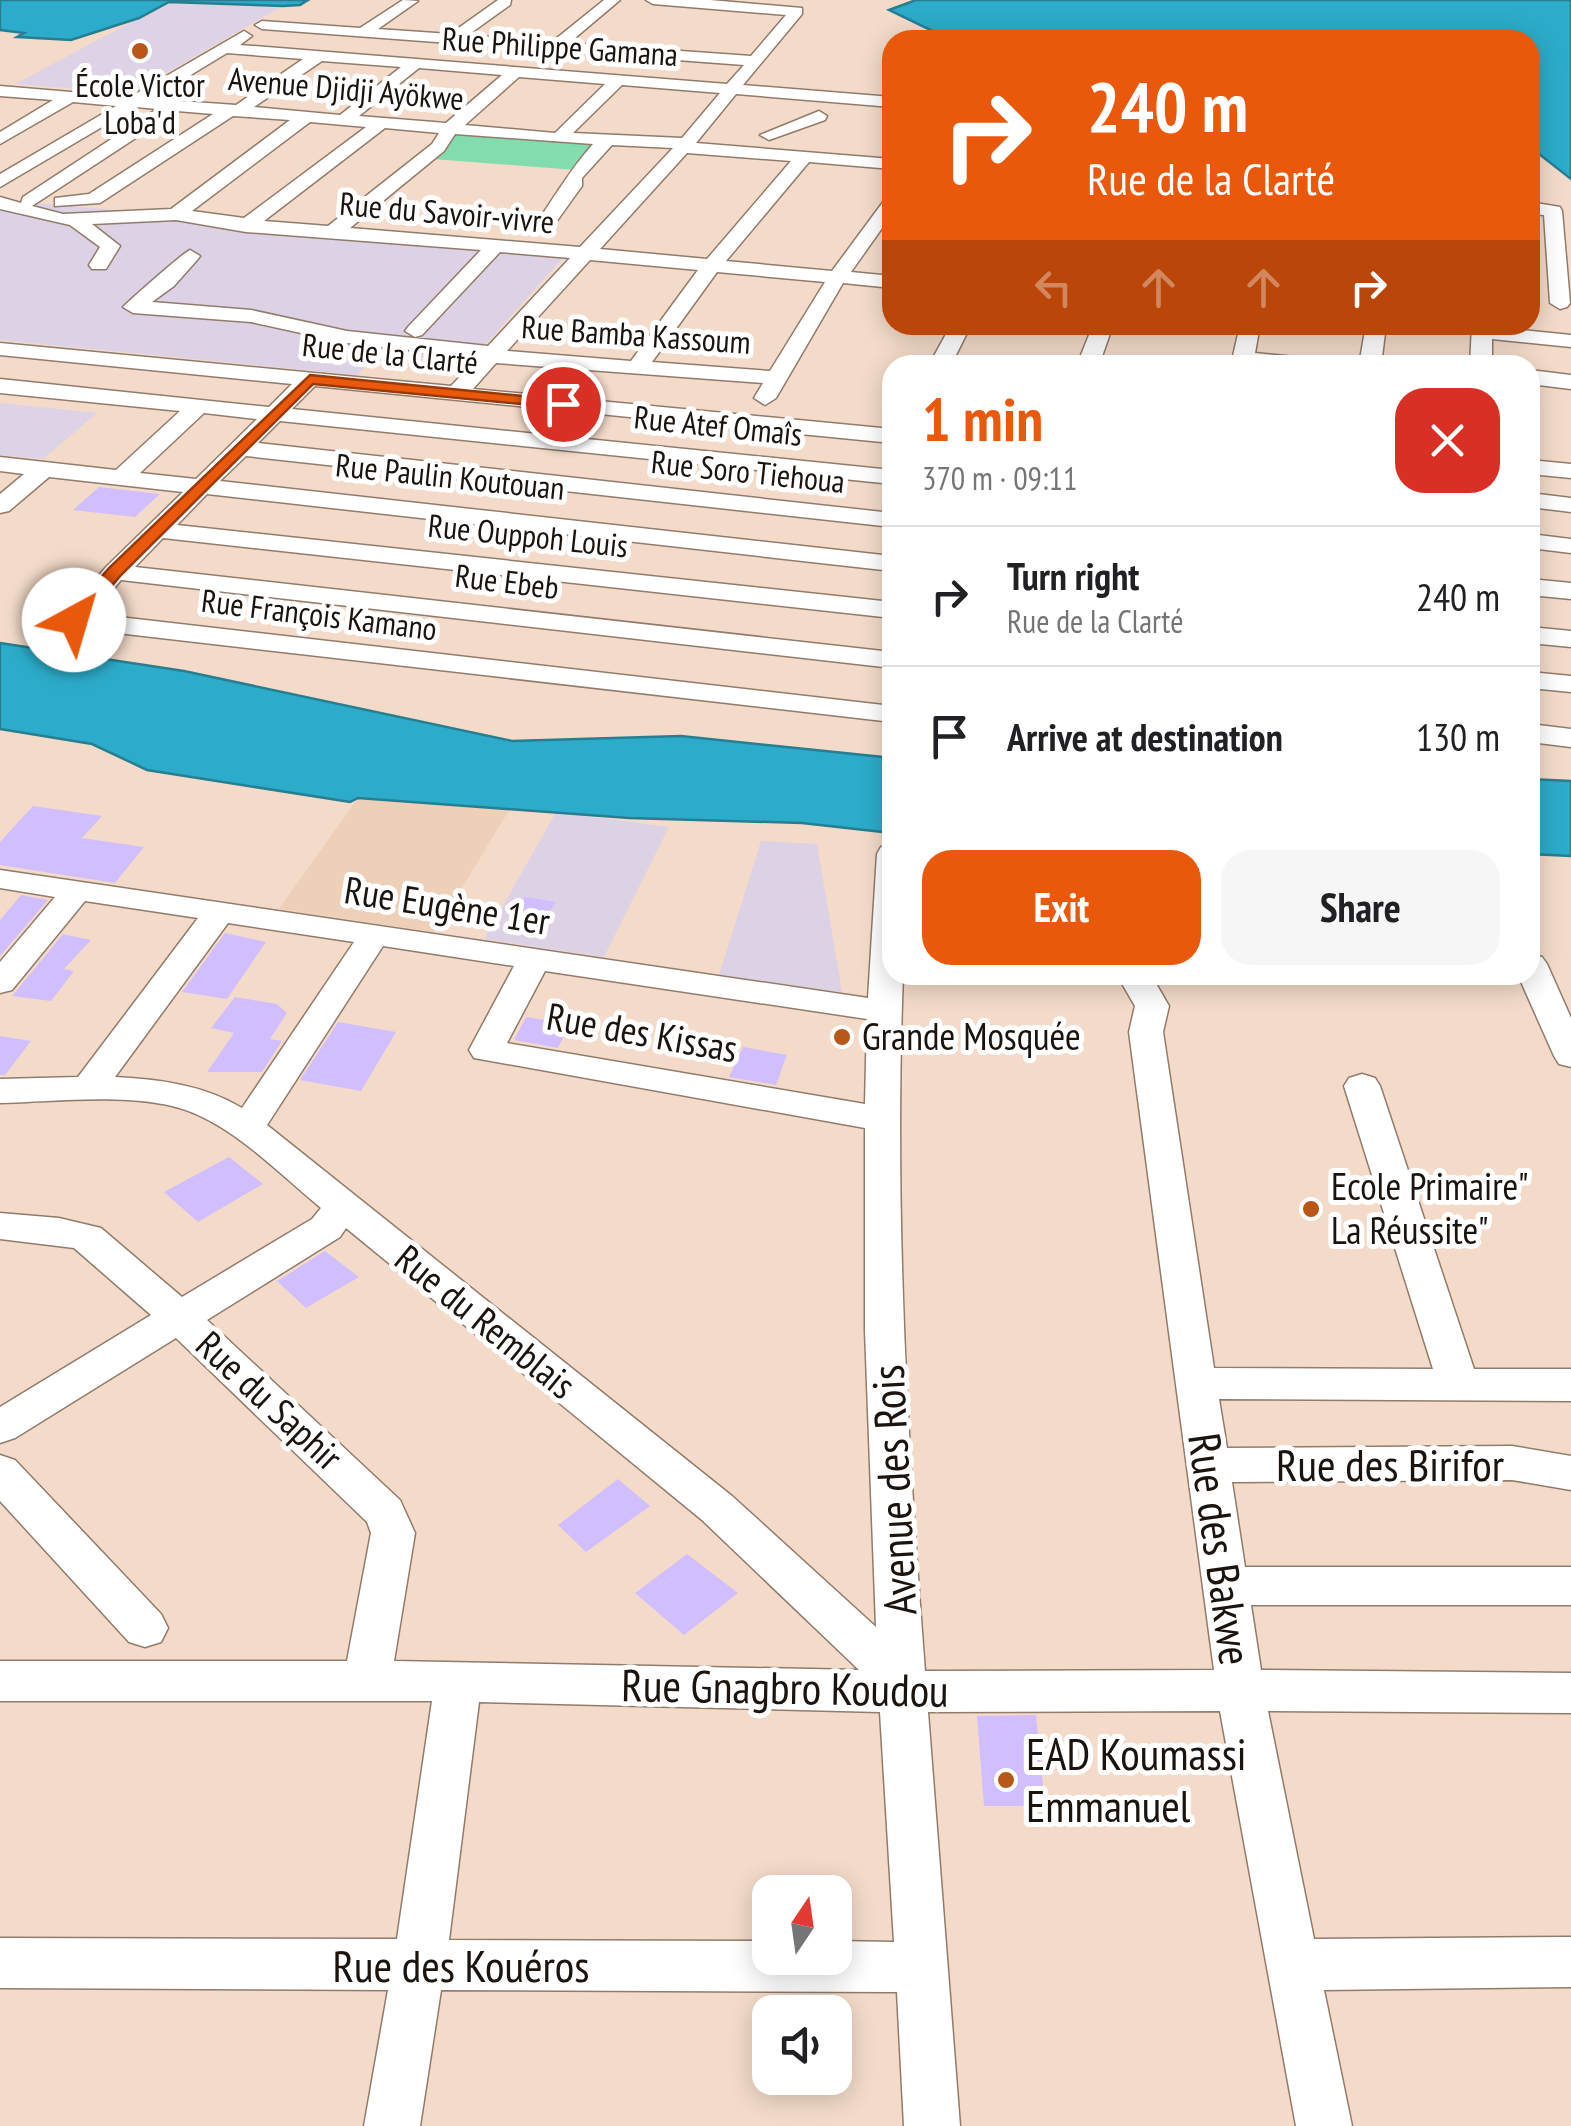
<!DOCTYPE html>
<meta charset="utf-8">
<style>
body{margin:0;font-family:"PT Sans Narrow",sans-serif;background:#f6f6f6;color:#202124;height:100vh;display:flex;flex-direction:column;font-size:38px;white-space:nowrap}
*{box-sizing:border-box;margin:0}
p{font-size:32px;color:#757577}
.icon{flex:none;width:55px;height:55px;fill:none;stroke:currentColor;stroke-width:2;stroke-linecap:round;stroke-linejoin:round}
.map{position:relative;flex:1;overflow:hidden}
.drawer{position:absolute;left:882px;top:355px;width:658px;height:630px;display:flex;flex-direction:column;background:#fff;border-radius:30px;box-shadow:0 5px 25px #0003}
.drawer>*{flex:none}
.banner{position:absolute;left:882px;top:30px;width:658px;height:305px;border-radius:30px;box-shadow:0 5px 25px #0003;background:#ea580c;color:#fff;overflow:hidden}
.needle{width:65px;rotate:13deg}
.fabs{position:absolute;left:752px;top:1875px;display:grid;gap:20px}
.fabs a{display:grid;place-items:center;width:100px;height:100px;border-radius:20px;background:#fff;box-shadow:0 5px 25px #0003;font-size:50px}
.pin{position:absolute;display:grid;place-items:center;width:85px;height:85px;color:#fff;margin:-42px;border:5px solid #fff;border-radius:50%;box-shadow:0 2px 10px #0007}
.me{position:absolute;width:110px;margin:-55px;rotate:39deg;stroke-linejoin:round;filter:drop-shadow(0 0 8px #0008)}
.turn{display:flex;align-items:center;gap:35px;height:210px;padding:0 40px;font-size:45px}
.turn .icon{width:130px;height:130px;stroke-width:2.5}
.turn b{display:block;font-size:70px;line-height:85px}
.lanes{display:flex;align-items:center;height:95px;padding:0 40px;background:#0003;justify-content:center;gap:50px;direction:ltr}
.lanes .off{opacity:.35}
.round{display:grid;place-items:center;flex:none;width:105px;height:105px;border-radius:30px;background:#f6f6f6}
.headline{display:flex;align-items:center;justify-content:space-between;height:170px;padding:0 40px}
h1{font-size:60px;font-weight:800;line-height:75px;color:#ea580c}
.action{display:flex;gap:20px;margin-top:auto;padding:20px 40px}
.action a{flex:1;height:115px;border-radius:30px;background:#ea580c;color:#fff;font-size:40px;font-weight:800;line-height:115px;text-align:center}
.action a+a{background:#f6f6f6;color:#202124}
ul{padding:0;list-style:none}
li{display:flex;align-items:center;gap:30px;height:140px;padding:0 40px;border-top:2px solid #e0e0e0}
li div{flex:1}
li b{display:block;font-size:38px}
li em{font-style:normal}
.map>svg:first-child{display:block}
.built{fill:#eecfb8}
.industrial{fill:#ddd1e5}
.education{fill:#ddd2e6}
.green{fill:#83dcad}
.water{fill:#2cacca;stroke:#277e91;stroke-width:2.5}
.building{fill:#d1beff}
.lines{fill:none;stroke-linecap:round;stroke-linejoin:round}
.minor-casing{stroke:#917b6b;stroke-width:3}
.minor{fill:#fff;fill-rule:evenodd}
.route{fill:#ea580c;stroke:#983908;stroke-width:2.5}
.poi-dot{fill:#b95718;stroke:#fff;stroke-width:4}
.labels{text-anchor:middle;stroke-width:10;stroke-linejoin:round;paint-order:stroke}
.far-street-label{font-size:32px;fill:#1b130d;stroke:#fff}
.far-poi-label{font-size:32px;fill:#1b130d;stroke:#fff}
.street-label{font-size:38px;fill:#1b130d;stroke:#fff}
.poi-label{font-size:38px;fill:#1b130d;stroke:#fff;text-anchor:start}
.near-street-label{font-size:45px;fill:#1b130d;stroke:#fff}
.near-poi-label{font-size:45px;fill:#1b130d;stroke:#fff;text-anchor:start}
</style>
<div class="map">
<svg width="1571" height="2126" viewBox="0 0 1571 2126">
<rect width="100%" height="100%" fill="#f4dbc9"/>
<!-- built -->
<path class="built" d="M358 798 511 807 435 932 279 909Z"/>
<!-- industrial -->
<path class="industrial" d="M0 200 571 249 470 362 378 353 357 375 0 340Z
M556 812 669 827 604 957 484 939Z
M761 841 817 844 842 992 719 975Z"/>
<!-- education -->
<path class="education" d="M169 2 283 6 131 93 15 84Z
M0 403 97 413 43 459 0 455Z"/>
<!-- green -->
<path class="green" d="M448 133 601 144 576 170 420 158Z"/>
<!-- water -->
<path class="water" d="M0 0H308L300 5 283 6 169 2 139 18 71 40 17 37 24 33 0 30Z
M916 0H1571V179L1530 147V40H951L889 10Z
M0 643 184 671 512 741 681 736 892 758V833L802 823 629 818 358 798 350 802 147 770 92 744 0 729Z
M1530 779 1571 781V856L1530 854Z"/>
<!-- building -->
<path class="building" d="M99 487 160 494 135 517 73 510Z
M33 806 102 816 82 838 144 847 115 883 0 865V842Z
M21 895 48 900 0 956V920Z
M525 897 556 902 532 938 503 933Z
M225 933 266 942 227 999 182 992Z
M63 934 91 940 64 969 74 971 51 1001 12 996Z
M235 997 277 1004 287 1013 270 1039 282 1041 262 1072H207L234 1033 211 1028Z
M526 1017 570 1024 558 1048 514 1040Z
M338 1022 396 1032 361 1091 300 1080Z
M0 1036 31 1041 5 1075H0Z
M743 1047 787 1055 776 1085 729 1077Z
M229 1157 263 1184 198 1222 164 1192Z
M325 1251 359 1277 306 1308 277 1281Z
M618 1479 650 1506 586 1552 558 1525Z
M687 1554 738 1593 684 1635 635 1593Z
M1036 1715 1045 1806H984L977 1716Z"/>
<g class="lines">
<defs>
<path id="minor" d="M403 0 418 1 378 29 450 34 498 0H511L510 5 468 35 552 42 604 0H620L569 43 751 56 786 15 653 4 646 0H710L802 8V14L743 85 892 97V107L736 94 696 143 892 159V169L809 162 726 261 832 271 886 198 892 197V214L851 272 892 276V288L843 283 776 398 765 405 754 398 763 383 496 363 473 389 892 429V443L315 386 292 409 892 470V484L280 421 258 443 892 513V527L246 456 220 481 892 556V571L207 494 177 525 892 602V618L163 538 135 567 892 652V668L121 580 93 614 892 706V722L74 628 61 620 106 567 183 492 49 477 9 511 0 513V494L24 474 0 471V457L116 470 180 411 0 393V379L269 407 292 384 0 355V343L451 386 478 358 347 343 251 322 133 313 123 307C130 300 184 252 190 250L200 256 197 260 174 286 152 302 251 310 347 331 488 346 570 258 500 252 422 335 415 337 405 331 408 327 481 250 246 232 176 220 92 224 120 246 106 269H92L89 265 100 247 70 225 0 209V197L21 203 23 197 157 109 136 107 0 187V174L116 106 73 102 0 144V132L53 100 0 96V86L130 97 244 31 252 36 240 45 727 84 744 65 262 29 255 25 262 21 360 28ZM227 53 303 59 236 105 151 99ZM322 61 401 67 340 115 254 107ZM419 68 502 75 446 123 359 116ZM519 77 605 84 555 133 465 125ZM622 85 720 93 682 138 573 133ZM177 111 213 114 89 194 55 198V206L100 203 233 116 290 120 171 209 63 214 32 206ZM310 122 366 127 244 218 192 211ZM385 128 439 133 432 144 328 226 264 221ZM455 134 593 144C569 171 554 198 533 228L542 234 549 232 582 186V178L612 145 673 148 580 247 350 228 444 151ZM687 153 791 161 707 259 600 249ZM590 260 698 270 631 361 507 351ZM717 272 825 282 770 371 652 362ZM204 413 257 419 196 479 140 473Z
M819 111 827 116 825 120 769 140 760 135Z
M1530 202 1560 207 1562 211 1570 303 1567 307 1560 309 1550 303 1544 215 1530 214Z
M951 325H971L951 365H929Z
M1093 325H1113L1099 365H1077Z
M1240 325H1260L1255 353 1315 359 1326 365H1231Z
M1366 325H1386L1381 365H1359Z
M1472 325 1571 335V347L1492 339V365H1470Z
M1530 370 1571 375V389L1530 384Z
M1530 460 1571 464V478L1530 474Z
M1530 493 1571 498V512L1530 507Z
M1530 534 1571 539V553L1530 548Z
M1530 579 1571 583V599L1530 595Z
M1530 627 1571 631V647L1530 643Z
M1530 672 1571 676V692L1530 688Z
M1530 724 1571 729V747L1530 742Z
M892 845V975H903C894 1207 907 1440 925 1671L1214 1670 1129 1032 1135 1006 1117 975H1151L1169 1006 1163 1032 1214 1368 1433 1369 1344 1086 1349 1078 1362 1074 1375 1078 1380 1086 1474 1369H1571V1401L1219 1399 1227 1448 1512 1446 1571 1456V1490L1512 1480 1232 1482 1245 1567H1571V1605H1251L1261 1670 1571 1673V1713L1268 1711 1314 1939 1571 1937V1987L1324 1990 1352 2126H1296L1220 1711 928 1712 960 2126H904L897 1992 441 1990 420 2126H364L388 1990 0 1988V1938L397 1939 432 1701H0V1661H347L371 1533 367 1522 176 1338 15 1438 0 1443V1407L151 1315 74 1248 0 1239V1213L59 1218 101 1228 182 1297 312 1219 321 1208C282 1176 244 1136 198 1115 146 1090 57 1102 0 1103V1079L78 1077 198 918 85 901 12 990 0 993V962L55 897 0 888V870L868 998 877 854 881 847ZM228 923 354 942 242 1108C204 1085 158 1079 115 1077ZM383 946 514 966 469 1050 474 1058 865 1128V1331L876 1627 732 1496 267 1125ZM545 971 867 1019 865 1104 507 1043ZM346 1228 702 1520 859 1670 394 1661 415 1533 400 1500 207 1320 340 1237ZM479 1702 880 1712 894 1942 835 1941V1958H770V1941L449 1940Z
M1530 954 1542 957 1547 964 1571 1018V1067L1559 1064 1554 1056 1518 975H1530Z
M0 1455 15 1460 161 1614 168 1628 161 1642 145 1647 129 1642 0 1501Z"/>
</defs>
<!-- minor casing -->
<use href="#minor" class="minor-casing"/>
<!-- minor -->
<use href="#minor" class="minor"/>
</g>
<!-- route -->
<path class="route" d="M310 375 563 400 570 404 563 408 313 384 121 575 80 623H68V616L109 568Z"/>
<!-- markers -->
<g class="poi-dot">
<circle cx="140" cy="51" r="10"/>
<circle cx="842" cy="1037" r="10"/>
<circle cx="1311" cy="1209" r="10"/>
<circle cx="1006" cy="1780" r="10"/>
</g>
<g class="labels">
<!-- far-street labels -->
<g class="far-street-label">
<text transform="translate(560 47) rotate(4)" y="11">Rue Philippe Gamana</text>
<text transform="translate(346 89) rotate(5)" y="11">Avenue Djidji Ayökwe</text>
<text transform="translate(447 213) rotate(5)" y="11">Rue du Savoir-vivre</text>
<text transform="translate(636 335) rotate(4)" y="11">Rue Bamba Kassoum</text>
<text transform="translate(390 354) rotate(6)" y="11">Rue de la Clarté</text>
<text transform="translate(718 426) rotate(6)" y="11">Rue Atef Omaîs</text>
<text transform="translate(748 472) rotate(6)" y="11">Rue Soro Tiehoua</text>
<text transform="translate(450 477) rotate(6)" y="11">Rue Paulin Koutouan</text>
<text transform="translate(528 536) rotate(6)" y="11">Rue Ouppoh Louis</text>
<text transform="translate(507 582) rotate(7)" y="11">Rue Ebeb</text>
<text transform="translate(319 615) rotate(7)" y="11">Rue François Kamano</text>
</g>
<!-- far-poi labels -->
<g class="far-poi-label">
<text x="140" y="97">École Victor<tspan x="140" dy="37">Loba'd</tspan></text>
</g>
<!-- street labels -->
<g class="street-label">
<text transform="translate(447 906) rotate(9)" y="13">Rue Eugène 1er</text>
<text transform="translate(642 1033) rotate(10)" y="13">Rue des Kissas</text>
<text transform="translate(485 1322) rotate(39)" y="13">Rue du Remblais</text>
<text transform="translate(269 1401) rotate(43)" y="13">Rue du Saphir</text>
</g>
<!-- poi labels -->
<g class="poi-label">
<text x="862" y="1050">Grande Mosquée</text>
<text x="1331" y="1200">Ecole Primaire"<tspan x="1331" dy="44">La Réussite"</tspan></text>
</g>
<!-- near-street labels -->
<g class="near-street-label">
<text x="1390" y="1481">Rue des Birifor</text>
<text transform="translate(894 1490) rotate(-93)" y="16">Avenue des Rois</text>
<text transform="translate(1220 1549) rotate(82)" y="16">Rue des Bakwe</text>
<text transform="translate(785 1688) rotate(1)" y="16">Rue Gnagbro Koudou</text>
<text x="461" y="1982">Rue des Kouéros</text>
</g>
<!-- near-poi labels -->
<g class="near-poi-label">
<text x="1026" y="1770">EAD Koumassi<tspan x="1026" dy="52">Emmanuel</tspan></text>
</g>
</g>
</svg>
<div class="fabs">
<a><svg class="needle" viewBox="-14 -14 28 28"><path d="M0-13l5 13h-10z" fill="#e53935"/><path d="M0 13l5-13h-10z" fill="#757577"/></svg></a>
<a><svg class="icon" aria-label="sound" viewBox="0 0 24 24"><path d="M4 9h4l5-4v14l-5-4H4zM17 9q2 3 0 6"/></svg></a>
</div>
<div class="pin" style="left:563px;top:404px;background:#d93025"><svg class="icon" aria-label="arrive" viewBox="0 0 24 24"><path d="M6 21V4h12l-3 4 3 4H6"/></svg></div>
<svg class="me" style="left:74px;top:620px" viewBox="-20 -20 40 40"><circle r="19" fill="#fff"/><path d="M0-13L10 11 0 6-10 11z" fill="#ea580c"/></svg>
<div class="banner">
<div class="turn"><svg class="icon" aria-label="right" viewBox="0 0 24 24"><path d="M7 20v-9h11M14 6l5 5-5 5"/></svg><div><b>240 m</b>Rue de la Clarté</div></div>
<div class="lanes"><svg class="icon off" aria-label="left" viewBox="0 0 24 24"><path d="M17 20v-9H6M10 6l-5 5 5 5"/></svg><svg class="icon off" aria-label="ahead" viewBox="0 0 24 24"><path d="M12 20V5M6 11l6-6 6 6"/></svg><svg class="icon off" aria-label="ahead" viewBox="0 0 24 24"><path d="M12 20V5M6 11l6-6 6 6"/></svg><svg class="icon" aria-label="right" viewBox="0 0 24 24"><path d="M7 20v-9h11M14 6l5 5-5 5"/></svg></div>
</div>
<section class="drawer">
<div class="headline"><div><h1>1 min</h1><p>370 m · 09:11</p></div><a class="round" style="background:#d93025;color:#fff"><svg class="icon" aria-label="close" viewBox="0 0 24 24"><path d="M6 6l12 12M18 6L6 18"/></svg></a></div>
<ul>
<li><svg class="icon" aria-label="right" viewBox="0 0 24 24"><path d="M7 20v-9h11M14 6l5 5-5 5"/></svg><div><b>Turn right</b><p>Rue de la Clarté</p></div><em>240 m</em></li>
<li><svg class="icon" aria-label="arrive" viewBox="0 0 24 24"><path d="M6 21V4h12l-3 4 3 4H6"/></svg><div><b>Arrive at destination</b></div><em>130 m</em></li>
</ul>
<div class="action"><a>Exit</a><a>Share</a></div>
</section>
</div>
